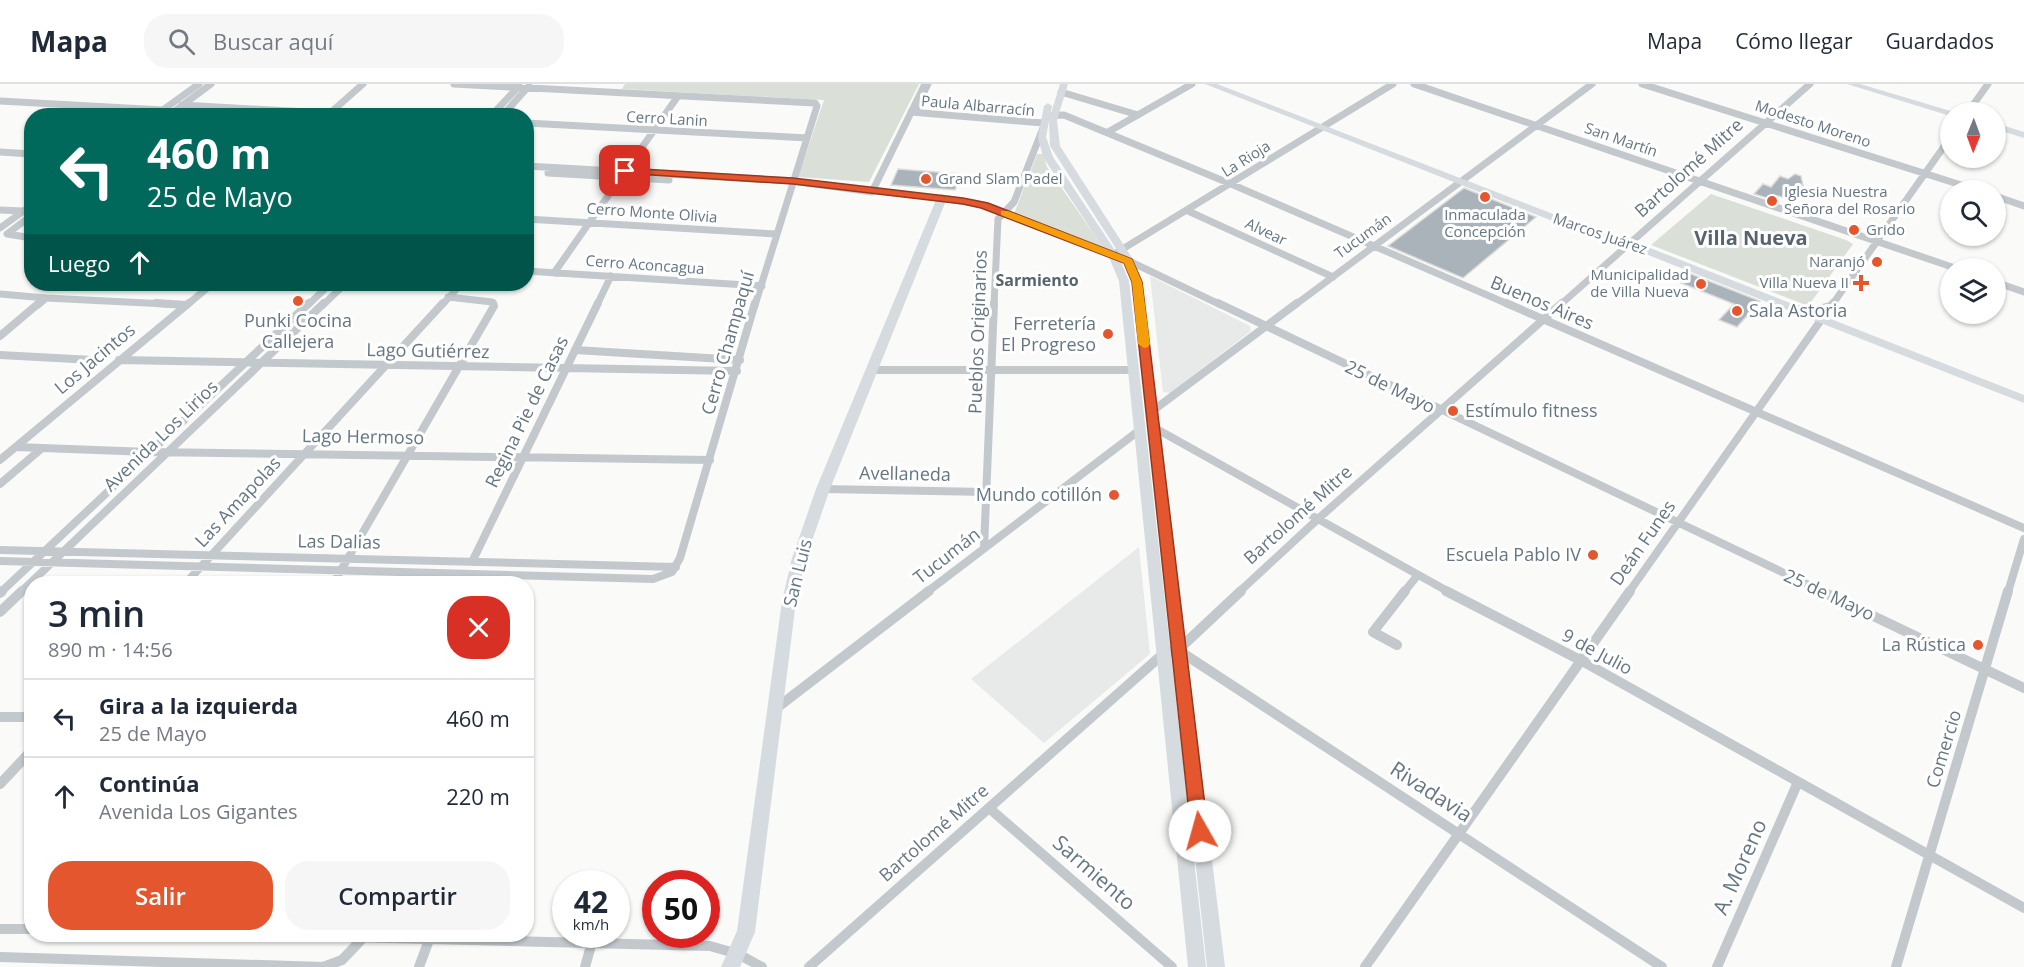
<!DOCTYPE html>
<html lang="es">
<meta charset="utf-8">
<style>
body{margin:0;font-family:"Open Sans",sans-serif;background:#f6f6f7;color:#1f2937;height:100vh;display:flex;flex-direction:column;font-size:22px;white-space:nowrap}
*{box-sizing:border-box;margin:0}
p{font-size:20px;color:#747a83}
.icon{flex:none;width:33px;height:33px;fill:none;stroke:currentColor;stroke-width:2;stroke-linecap:round;stroke-linejoin:round}
.map{position:relative;flex:1;overflow:hidden}
.sheet{position:absolute;left:24px;top:492px;width:510px;height:366px;display:flex;flex-direction:column;background:#fff;border-radius:24px;box-shadow:0 2px 4px #0004}
.sheet>*{flex:none}
.top-card{position:absolute;left:24px;top:24px;width:510px;height:183px;border-radius:24px;box-shadow:0 2px 4px #0004;background:#00695c;color:#fff;overflow:hidden}
.needle{width:39px;rotate:181deg}
.fabs{position:absolute;left:1940px;top:18px;display:grid;gap:12px}
.fabs a{display:grid;place-items:center;width:66px;height:66px;border-radius:50%;background:#fff;box-shadow:0 2px 4px #0004;font-size:30px}
.speed{position:absolute;left:552px;top:786px;display:flex;gap:12px;font-size:30px;font-weight:700;text-align:center}
.speed>*{display:grid;place-content:center;width:78px;height:78px;border-radius:50%;background:#fff;box-shadow:0 2px 4px #0004;line-height:1}
.speed small{font-size:15px;font-weight:400}
.speed .limit{border:9px solid #d22;background:#fff;color:#111}
.pin{position:absolute;display:grid;place-items:center;width:51px;height:51px;color:#fff;margin:-26px;border-radius:12px;box-shadow:0 3px 9px #0006}
.me{position:absolute;width:66px;margin:-33px;rotate:353deg;stroke-linejoin:round;filter:drop-shadow(0 0 4px #0008)}
.turn{display:flex;align-items:center;gap:21px;height:126px;padding:0 24px;font-size:27px}
.turn .icon{width:78px;height:78px;stroke-width:2.5}
.turn b{display:block;font-size:42px;line-height:51px}
.then{display:flex;align-items:center;height:57px;padding:0 24px;background:#0003;gap:12px;font-size:22px}
.round{display:grid;place-items:center;flex:none;width:63px;height:63px;border-radius:24px;background:#f6f6f7}
.head{display:flex;align-items:center;justify-content:space-between;height:102px;padding:0 24px}
h1{font-size:36px;font-weight:600;line-height:45px}
.action{display:flex;gap:12px;margin-top:auto;padding:12px 24px}
.action a{flex:1;height:69px;border-radius:24px;background:#e4572e;color:#fff;font-size:24px;font-weight:600;line-height:69px;text-align:center}
.action a+a{background:#f6f6f7;color:#1f2937}
ul{padding:0;list-style:none}
li{display:flex;align-items:center;gap:18px;height:78px;padding:0 24px;border-top:2px solid #e0e1e3}
li div{flex:1}
li b{display:block;font-size:22px}
li em{font-style:normal}
header{display:flex;align-items:center;gap:36px;box-sizing:border-box;height:84px;padding:0 30px;background:#fff;border-bottom:2px solid #e0e1e3}
header strong{font-size:28px}
nav{display:flex;gap:33px;margin-inline-start:auto;font-size:21px}
.search{width:420px;height:54px;background:#f6f6f7;display:flex;align-items:center;gap:15px;box-sizing:border-box;padding:0 21px;border-radius:24px;color:#747a83;font-size:22px}
.map>svg:first-child{display:block}
.built{fill:#e8e9e9}
.green{fill:#dadfd7}
.lines{fill:none;stroke-linecap:round;stroke-linejoin:round}
.stream{stroke:#bbc7cb;stroke-width:3}
.building{fill:#aab3b9;stroke:#dcdcda;stroke-width:1.5}
.street-far2{stroke:#c3c8cc;stroke-width:7}
.street-far1{stroke:#c3c8cc;stroke-width:8}
.street{stroke:#c3c8cc;stroke-width:10}
.secondary{fill:#d6dbdf;fill-rule:evenodd}
.route{fill:#e4572e;stroke:#94391e;stroke-width:1.5}
.slow{fill:#f59e0b}
.poi-dot{fill:#e4572e;stroke:#fff;stroke-width:2}
.labels{text-anchor:middle;stroke-width:6;stroke-linejoin:round;paint-order:stroke}
.far-street-label{font-size:15px;fill:#657683;stroke:#fff}
.far-poi-label{font-size:15px;fill:#657683;stroke:#fff;text-anchor:start}
.far-neighbourhood-label{font-size:16px;font-weight:bold;fill:#57646e;stroke:#fff}
.street-label{font-size:18px;fill:#657683;stroke:#fff}
.poi-label{font-size:18px;fill:#657683;stroke:#fff;text-anchor:end}
.far-district-label{font-size:20px;font-weight:bold;fill:#57646e;stroke:#fff}
.near-street-label{font-size:21px;fill:#657683;stroke:#fff}
</style>
<header>
<strong>Mapa</strong>
<div class="search"><svg class="icon" aria-label="search" viewBox="0 0 24 24"><circle cx="10" cy="10" r="6"/><path d="M15 15l6 6"/></svg>Buscar aquí</div>
<nav><a>Mapa</a><a>Cómo llegar</a><a>Guardados</a></nav>
</header>
<div class="map">
<svg width="2024" height="883" viewBox="0 0 2024 883">
<rect width="100%" height="100%" fill="#fafaf8"/>
<!-- built -->
<path class="built" d="M1150 192 1250 242 1251 247 1170 309 1163 308Z
M1139 463 1150 570 1044 659 971 595Z"/>
<!-- green -->
<path class="green" d="M625 0H919L869 98 798 93 824 16 622 5Z
M1037 70H1043L1047 83 1103 163 1014 130Z
M1711 110 1846 156 1853 160 1811 218 1806 221 1651 161Z"/>
<g class="lines">
<!-- stream -->
<path class="stream" d="M918 25 930 0"/>
</g>
<!-- building -->
<path class="building" d="M898 85 961 90 955 106 891 101Z
M1795 90 1801 92 1804 106 1795 103 1785 114 1774 111 1770 115 1754 110 1763 100 1771 103 1780 92 1788 95Z
M1464 104 1536 133 1463 194 1388 162Z
M1686 188 1760 217 1737 243 1719 236 1734 220 1676 197Z"/>
<g class="lines">
<!-- street-far2 -->
<path class="street-far2" d="M454 0 815 19 817 22 755 221
M1414 0 1955 184
M1642 0 1977 106
M1061 8 1138 31
M0 17 163 26
M182 21 376 32
M160 28 199 0
M911 28 1043 39
M1968 28 1988 0
M329 30 363 0
M168 32 211 0
M491 32 519 2
M502 32 529 2
M1047 32 1064 31 1231 100 1510 221
M526 39 807 54
M1108 48 1192 0
M0 68 32 70
M526 82 793 97 872 108
M548 89 669 96
M872 108 925 0
M1995 112 2024 122
M942 114 984 121 1129 177 1221 221
M0 126 22 127
M1188 127 1333 193
M32 131 7 150 32 154
M526 135 776 150
M0 144 32 121
M1116 169 1393 0
M526 187 762 202
M554 189 678 12
M1995 198 2024 208
M0 210 46 214
M448 213 492 218 493 221
M38 221 46 214 186 221
M187 221 212 200
M308 221 330 200
M323 221 345 200
M442 221 461 200
M597 221 611 192
M994 221 998 135 1014 118 1043 44
M1295 221 1592 0
M1560 221 1810 0
M1832 221 1950 54"/>
<!-- street-far1 -->
<path class="street-far1" d="M156 219 186 221
M1218 219 1824 508
M1506 219 2024 444
M1798 225 1815 226 1831 222
M0 252 39 219
M575 266 740 276
M0 271 93 276
M119 276 737 287
M872 286H1134
M1151 328 1297 219
M1153 343 1449 508
M16 363 149 368 710 376
M0 376 189 219
M0 400 41 365
M823 405 987 408
M984 464 994 219
M0 466 676 483
M0 477 653 495 672 488 680 474 755 219
M472 478 598 219
M185 500 443 219
M333 500 494 222 493 219
M1 508 309 219
M21 508 324 219
M927 508 1141 345
M1239 508 1319 434 1562 219
M1404 508 1417 492
M1629 508 1833 219
M2008 508 2024 455"/>
<!-- street -->
<path class="street" d="M1446 507 1582 577 2024 824
M1821 507 2024 604
M0 509 2 507
M0 528 22 507
M1397 561 1373 548 1405 507
M1178 566 1662 883
M774 626 929 507
M0 633H32
M0 700 32 666
M989 724 1172 883
M0 845H32
M229 850 710 862 738 870 762 883
M0 873 323 883 342 876 363 854
M419 883 429 856
M585 883 592 858
M809 883 1163 570 1178 566 1241 507
M1365 883 1630 507
M1717 883 1798 698
M1896 883 2008 507"/>
<!-- secondary -->
<path class="secondary" d="M1060 0H1068L1057 36 1060 62 1134 177 1142 198 1225 883H1207L1132 198 1124 177 1050 62 1049 36Z
M1205 0H1217L1623 157 1645 162 2024 311V319L1638 167 1616 162Z
M1847 0H1860L1954 28H1950V32L1947 31Z
M1048 19 1052 22 1046 53 1053 73 1118 171 1129 197 1206 883H1188L1119 197 1108 171 1043 73 1038 53 1044 22Z
M1995 39 2024 48V54L1995 45Z
M872 105 942 111 947 114 830 405 806 474 796 517 755 848 740 883H721L737 847 782 517 792 474 816 405 936 116 869 110V106Z"/>
</g>
<!-- route -->
<path class="route" d="M625 84 793 94 963 114 988 119 1132 175 1142 198 1208 747 1206 753 1200 755 1194 753 1191 747 1132 198 1124 179 981 124 963 120 793 100 622 89V85Z"/>
<!-- slow -->
<path class="slow" d="M1001 127H1008L1132 175 1142 198 1150 260 1148 263 1144 264 1138 260 1132 198 1124 179 1001 131Z"/>
<!-- markers -->
<g class="poi-dot">
<circle cx="926" cy="95" r="6"/>
<circle cx="1485" cy="113" r="6"/>
<circle cx="1772" cy="117" r="6"/>
<circle cx="1854" cy="146" r="6"/>
<circle cx="1877" cy="178" r="6"/>
<path d="M1858 190h6v6h6v6h-6v6h-6v-6h-6v-6h6z"/>
<circle cx="1701" cy="200" r="6"/>
<circle cx="298" cy="217" r="6"/>
<circle cx="1737" cy="227" r="6"/>
<circle cx="1108" cy="250" r="6"/>
<circle cx="1453" cy="327" r="6"/>
<circle cx="1114" cy="411" r="6"/>
<circle cx="1593" cy="471" r="6"/>
<circle cx="1978" cy="561" r="6"/>
</g>
<g class="labels">
<!-- far-street labels -->
<g class="far-street-label">
<text transform="translate(978 22) rotate(5)" y="5">Paula Albarracín</text>
<text transform="translate(667 35) rotate(3)" y="5">Cerro Lanin</text>
<text transform="translate(1813 40) rotate(18)" y="5">Modesto Moreno</text>
<text transform="translate(1621 56) rotate(19)" y="5">San Martín</text>
<text transform="translate(1246 75) rotate(-32)" y="5">La Rioja</text>
<text transform="translate(652 129) rotate(4)" y="5">Cerro Monte Olivia</text>
<text transform="translate(1266 148) rotate(25)" y="5">Alvear</text>
<text transform="translate(1600 150) rotate(19)" y="5">Marcos Juárez</text>
<text transform="translate(1363 152) rotate(-36)" y="5">Tucumán</text>
<text transform="translate(645 181) rotate(4)" y="5">Cerro Aconcagua</text>
</g>
<!-- far-poi labels -->
<g class="far-poi-label">
<text x="938" y="100">Grand Slam Padel</text>
<text x="1784" y="113">Iglesia Nuestra<tspan x="1784" dy="17">Señora del Rosario</tspan></text>
<text x="1485" y="136" text-anchor="middle">Inmaculada<tspan x="1485" dy="17">Concepción</tspan></text>
<text x="1866" y="151">Grido</text>
<text x="1865" y="183" text-anchor="end">Naranjó</text>
<text x="1689" y="196" text-anchor="end">Municipalidad<tspan x="1689" dy="17">de Villa Nueva</tspan></text>
<text x="1849" y="204" text-anchor="end">Villa Nueva II</text>
</g>
<!-- far-neighbourhood labels -->
<g class="far-neighbourhood-label">
<text x="1037" y="202">Sarmiento</text>
</g>
<!-- street labels -->
<g class="street-label">
<text transform="translate(1689 84) rotate(-42)" y="6">Bartolomé Mitre</text>
<text transform="translate(1542 219) rotate(23)" y="6">Buenos Aires</text>
<text transform="translate(978 248) rotate(-88)" y="6">Pueblos Originarios</text>
<text transform="translate(728 259) rotate(-74)" y="6">Cerro Champaquí</text>
<text transform="translate(428 267) rotate(1)" y="6">Lago Gutiérrez</text>
<text transform="translate(95 275) rotate(-40)" y="6">Los Jacintos</text>
<text transform="translate(1390 303) rotate(26)" y="6">25 de Mayo</text>
<text transform="translate(527 328) rotate(-64)" y="6">Regina Pie de Casas</text>
<text transform="translate(161 352) rotate(-44)" y="6">Avenida Los Lirios</text>
<text transform="translate(363 353) rotate(1)" y="6">Lago Hermoso</text>
<text transform="translate(905 390) rotate(1)" y="6">Avellaneda</text>
<text transform="translate(238 418) rotate(-47)" y="6">Las Amapolas</text>
<text transform="translate(1298 431) rotate(-42)" y="6">Bartolomé Mitre</text>
<text transform="translate(339 458) rotate(1)" y="6">Las Dalias</text>
<text transform="translate(1643 459) rotate(-55)" y="6">Deán Funes</text>
<text transform="translate(947 472) rotate(-38)" y="6">Tucumán</text>
<text transform="translate(798 489) rotate(-76)" y="6">San Luis</text>
<text transform="translate(1829 511) rotate(25)" y="6">25 de Mayo</text>
<text transform="translate(1597 568) rotate(28)" y="6">9 de Julio</text>
<text transform="translate(1944 665) rotate(-73)" y="6">Comercio</text>
<text transform="translate(934 749) rotate(-41)" y="6">Bartolomé Mitre</text>
</g>
<!-- poi labels -->
<g class="poi-label">
<text x="1749" y="233" text-anchor="start">Sala Astoria</text>
<text x="298" y="243" text-anchor="middle">Punki Cocina<tspan x="298" dy="21">Callejera</tspan></text>
<text x="1096" y="246">Ferretería<tspan x="1096" dy="21">El Progreso</tspan></text>
<text x="1465" y="333" text-anchor="start">Estímulo fitness</text>
<text x="1102" y="417">Mundo cotillón</text>
<text x="1581" y="477">Escuela Pablo IV</text>
<text x="1966" y="567">La Rústica</text>
</g>
<!-- far-district labels -->
<g class="far-district-label">
<text x="1751" y="161">Villa Nueva</text>
</g>
<!-- near-street labels -->
<g class="near-street-label">
<text transform="translate(1431 708) rotate(33)" y="7">Rivadavia</text>
<text transform="translate(1740 783) rotate(-66)" y="7">A. Moreno</text>
<text transform="translate(1094 789) rotate(41)" y="7">Sarmiento</text>
</g>
</g>
</svg>
<div class="fabs">
<a><svg class="needle" viewBox="-14 -14 28 28"><path d="M0-13l5 13h-10z" fill="#e53935"/><path d="M0 13l5-13h-10z" fill="#747a83"/></svg></a>
<a><svg class="icon" aria-label="search" viewBox="0 0 24 24"><circle cx="10" cy="10" r="6"/><path d="M15 15l6 6"/></svg></a>
<a><svg class="icon" aria-label="layers" viewBox="0 0 24 24"><path d="M12 4l9 5-9 5-9-5zM3 14l9 5 9-5"/></svg></a>
</div>
<div class="speed"><div>42<small>km/h</small></div><div class="limit">50</div></div>
<div class="pin" style="left:625px;top:87px;background:#d93025"><svg class="icon" aria-label="arrive" viewBox="0 0 24 24"><path d="M6 21V4h12l-3 4 3 4H6"/></svg></div>
<svg class="me" style="left:1200px;top:747px" viewBox="-20 -20 40 40"><circle r="19" fill="#fff"/><path d="M0-13L10 11 0 6-10 11z" fill="#e4572e"/></svg>
<div class="top-card">
<div class="turn"><svg class="icon" aria-label="left" viewBox="0 0 24 24"><path d="M17 20v-9H6M10 6l-5 5 5 5"/></svg><div><b>460 m</b>25 de Mayo</div></div>
<div class="then">Luego<svg class="icon" aria-label="ahead" viewBox="0 0 24 24"><path d="M12 20V5M6 11l6-6 6 6"/></svg></div>
</div>
<section class="sheet">
<div class="head"><div><h1>3 min</h1><p>890 m · 14:56</p></div><a class="round" style="background:#d93025;color:#fff"><svg class="icon" aria-label="close" viewBox="0 0 24 24"><path d="M6 6l12 12M18 6L6 18"/></svg></a></div>
<ul>
<li><svg class="icon" aria-label="left" viewBox="0 0 24 24"><path d="M17 20v-9H6M10 6l-5 5 5 5"/></svg><div><b>Gira a la izquierda</b><p>25 de Mayo</p></div><em>460 m</em></li>
<li><svg class="icon" aria-label="ahead" viewBox="0 0 24 24"><path d="M12 20V5M6 11l6-6 6 6"/></svg><div><b>Continúa</b><p>Avenida Los Gigantes</p></div><em>220 m</em></li>
</ul>
<div class="action"><a>Salir</a><a>Compartir</a></div>
</section>
</div>
